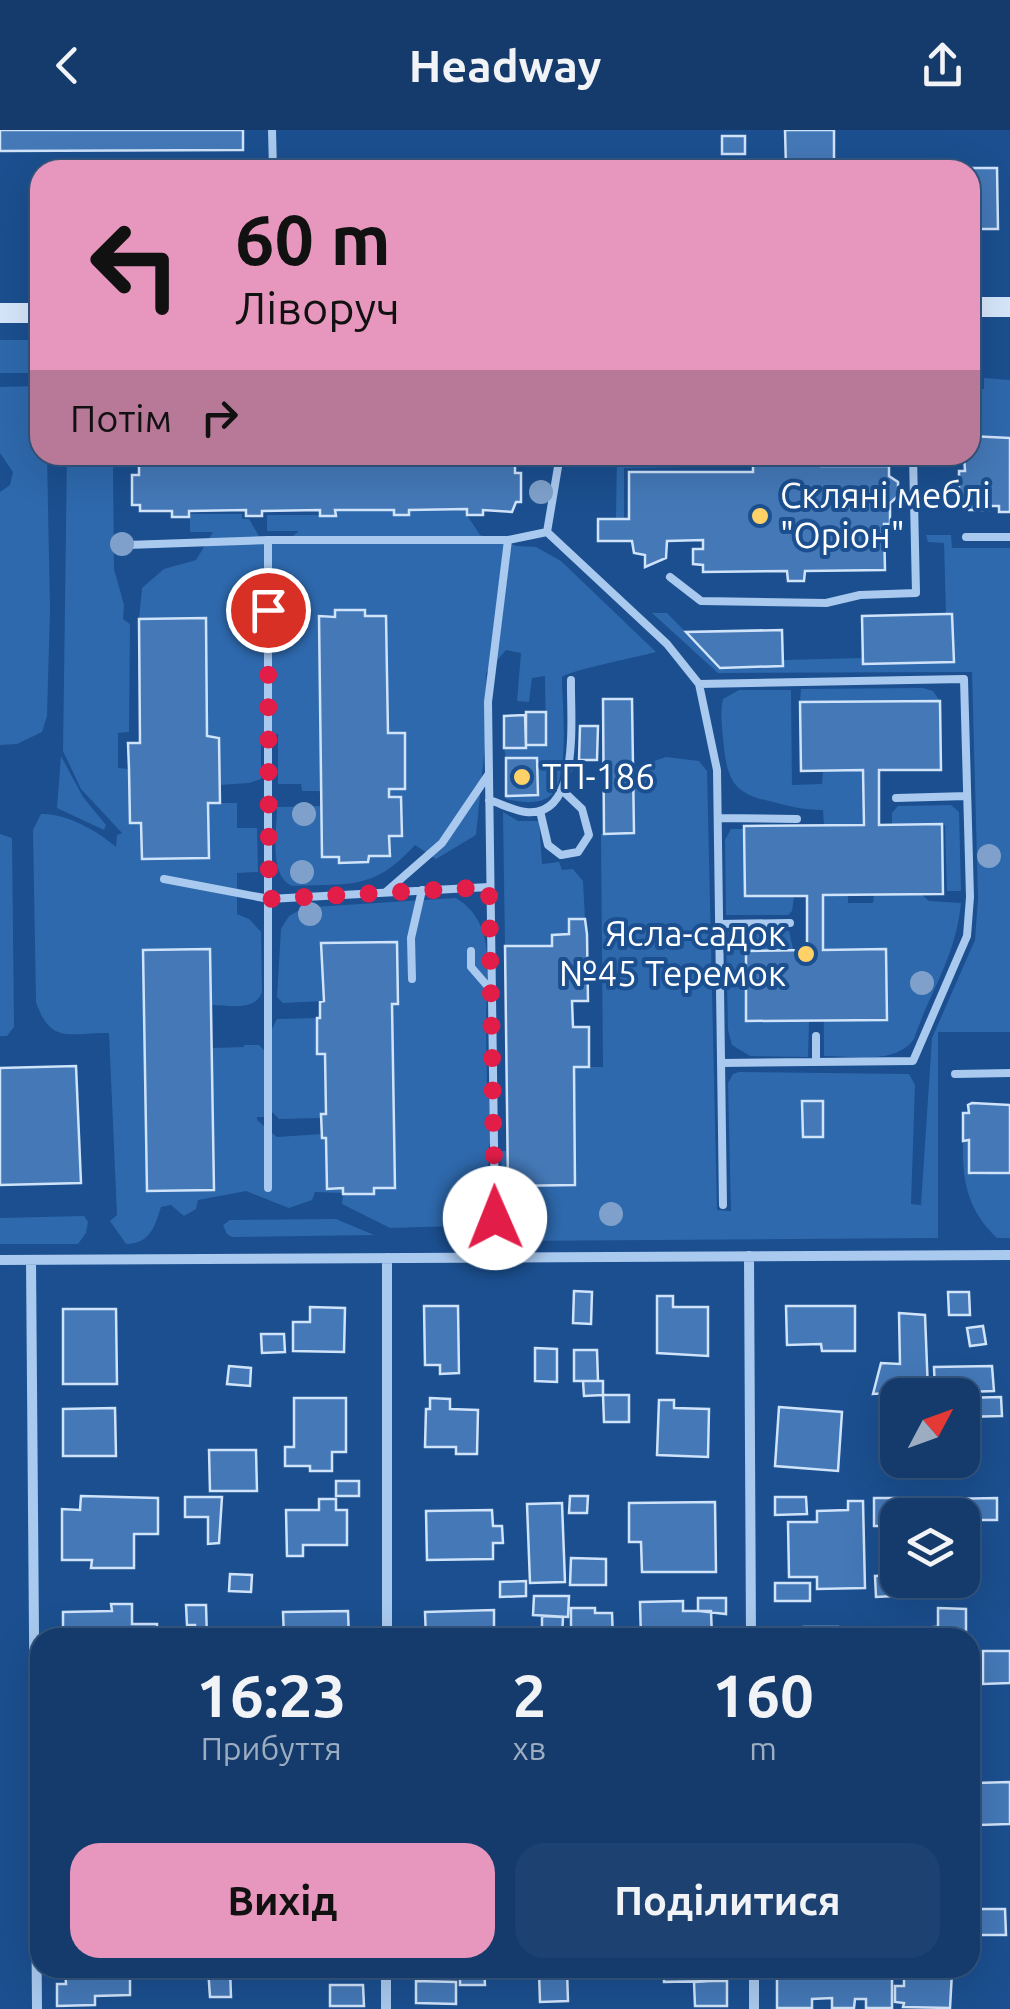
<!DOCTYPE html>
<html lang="uk">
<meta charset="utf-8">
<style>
body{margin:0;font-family:Ubuntu,sans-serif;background:#1d4271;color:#f1f3f6;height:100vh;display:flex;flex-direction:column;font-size:38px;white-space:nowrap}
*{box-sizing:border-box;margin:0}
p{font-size:32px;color:#9dadc1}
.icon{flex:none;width:55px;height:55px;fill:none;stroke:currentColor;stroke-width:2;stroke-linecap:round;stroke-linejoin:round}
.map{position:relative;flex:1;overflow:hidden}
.sheet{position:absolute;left:30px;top:1498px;width:950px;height:350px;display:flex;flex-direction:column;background:#143b6b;border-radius:30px;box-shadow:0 10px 40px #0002,0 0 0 2px #33557e}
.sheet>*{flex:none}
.banner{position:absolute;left:30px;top:30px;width:950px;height:305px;border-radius:30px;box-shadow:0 10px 40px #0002,0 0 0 2px #33557e;background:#e797bd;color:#111;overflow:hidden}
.needle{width:65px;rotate:49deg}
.fabs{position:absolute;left:880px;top:1248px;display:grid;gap:20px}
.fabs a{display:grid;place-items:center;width:100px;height:100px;border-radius:20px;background:#143b6b;box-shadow:0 10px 40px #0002,0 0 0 2px #33557e;font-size:50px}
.pin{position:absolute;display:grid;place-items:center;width:85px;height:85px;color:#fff;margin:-42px;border:5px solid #fff;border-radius:50%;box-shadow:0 2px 10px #0007}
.me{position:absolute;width:110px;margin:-55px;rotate:359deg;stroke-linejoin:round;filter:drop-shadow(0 0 8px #0008)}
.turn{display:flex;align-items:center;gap:35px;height:210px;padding:0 40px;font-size:45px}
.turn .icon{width:130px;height:130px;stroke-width:2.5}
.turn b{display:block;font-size:70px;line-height:85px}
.then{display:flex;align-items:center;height:95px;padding:0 40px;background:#0003;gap:20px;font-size:38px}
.eta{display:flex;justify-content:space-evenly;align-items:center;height:170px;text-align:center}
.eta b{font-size:60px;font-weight:700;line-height:70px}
.primary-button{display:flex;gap:20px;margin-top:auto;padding:20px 40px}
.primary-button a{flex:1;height:115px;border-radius:30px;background:#e797bd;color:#111;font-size:40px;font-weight:700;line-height:115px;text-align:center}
.primary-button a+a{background:#1d4271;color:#f1f3f6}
header{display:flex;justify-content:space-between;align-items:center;height:130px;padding:0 40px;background:#143b6b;font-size:45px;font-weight:700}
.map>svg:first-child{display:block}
.green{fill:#2e69ad}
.building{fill:#4478b7;stroke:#cfe3fa;stroke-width:2.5}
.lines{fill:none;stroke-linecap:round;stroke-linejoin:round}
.service{stroke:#a9c9ee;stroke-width:8}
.minor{stroke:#a9c9ee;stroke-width:10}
.secondary{stroke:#d6e6fa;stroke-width:20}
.tree{fill:#7ea0ca}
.route{stroke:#e11d48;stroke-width:18;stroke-dasharray:0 32.4}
.poi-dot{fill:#ffd166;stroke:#1b4f8f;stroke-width:4}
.labels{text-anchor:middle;stroke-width:8;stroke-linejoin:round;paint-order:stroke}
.poi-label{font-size:35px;fill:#fff;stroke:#1b4f8f;text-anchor:start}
</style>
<header><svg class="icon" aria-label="back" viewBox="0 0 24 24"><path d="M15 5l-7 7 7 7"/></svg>Headway<svg class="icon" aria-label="share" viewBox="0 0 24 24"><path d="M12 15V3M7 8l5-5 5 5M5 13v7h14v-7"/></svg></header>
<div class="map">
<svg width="1010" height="1879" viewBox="0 0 1010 1879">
<rect width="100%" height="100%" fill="#1b4f8f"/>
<!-- green -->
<path class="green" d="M0 210H40V243H0Z
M984 248 1010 250V308L970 306V259H984Z
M40 256V325H47L50 480 47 586 42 602 17 614 0 615V362L10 355 13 342 0 323V257Z
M67 325H117L113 339 114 439 124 475 123 489 130 494 129 602 118 603V638L129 639 130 692 141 693 142 729 209 728 208 673H237V698H257L258 742 237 743V784L249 789 261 802 262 862C255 882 229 875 211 875L210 819 143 821 147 1060H214L212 918 244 917V915H259L264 920 267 987H257V990L277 1007 322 1004 326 1008 327 1058H343V1063L315 1062 312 1070 289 1078 246 1061 198 1070 196 1079 184 1086 171 1075 161 1077C155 1096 150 1114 126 1114L110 1091 117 1085 109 903C71 902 51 916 36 872L33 700 41 684C66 683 98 701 116 717L117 705 122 703 81 659 63 621Z
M617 325H748V336L624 338V389H616Z
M467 379V385L480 405 517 416 536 417 561 431 656 522C638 527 571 540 562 547 562 574 570 646 552 664 540 676 521 672 506 669V666L538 665 537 628H506L504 618 546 614 545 546 532 548 529 572 517 571 521 523 506 520 486 543 485 615 476 705 436 729 415 715C373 761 351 753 293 756 268 747 277 700 277 677L322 676 340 733 368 732 369 726H389V706L402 705 401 668 389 667V659L405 658V603H388L386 486H365V481L319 487 321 661H302L301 654H278V604L261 607V649L249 653 219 655V606H207L206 489H139L142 458 164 439 196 430 213 402H190V384H242V389H249L263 413 283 414 299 401H267V385H336L335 380H394V385H408L409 380Z
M926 405H951L952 418H1010V902H938V1108L503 1111 501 1021H508L509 1056 575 1055 574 937H603L601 704 634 703 633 638 666 627 699 631 707 641 717 1080 731 1081 728 953 733 944 739 942 909 944 915 955 911 1074 921 1075 932 908 975 810 978 768 972 542 718 543 652 483H667L721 538 783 536V530L863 528 864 534 953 532 952 484H946L944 413 928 412Z
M923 558 933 561 940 571 800 572 801 559Z
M739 560H791L792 655 822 654 823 641 863 640 864 695 824 696 823 680C803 680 788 676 769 671 730 663 727 646 723 609 722 595 720 582 723 569Z
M61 626 83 667 106 695 104 700 57 678Z
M951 675 959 682 961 761H947L945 695H892V683L898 676Z
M503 682 518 691H539L542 734 559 732 562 740 573 739 583 751 585 789H569V804L552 805V816H505Z
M731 699H745L794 766 792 781 788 785H726L725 710Z
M0 704 12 708 14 897 7 906H0Z
M921 764 929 771 961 773C955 830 931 858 914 909 896 935 852 926 824 926L823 765H848V773H873L874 765Z
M456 768C499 794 486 848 486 891 486 915 487 939 487 963 494 979 495 1002 488 1019L489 1095 390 1098 342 1074 343 1064H374V1058H394L392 874 398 873 397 812 321 813 324 871 283 873 277 867 281 799 289 786 298 781 313 777Z
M789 801 809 891 808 927 750 926 732 915 728 900 726 802Z
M317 888V924H325L326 984H322L321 988 279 989 271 981 270 903 277 889Z
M969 1010 972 1045 1010 1043V1108H997C967 1080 962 1050 963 1011Z
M84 1086 88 1092 86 1103 78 1114H0V1088Z
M336 1089 374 1105 232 1107 227 1104 223 1095 230 1090Z"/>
<!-- building -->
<path class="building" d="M0 0H243V20L0 21Z
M785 0H834V37L786 38Z
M722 6H745V24H722Z
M958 38H997L998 99H970V40Z
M970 306 1010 308V382H999V376H989V380H969L968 376 965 377V369H959V341H965L964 325H970Z
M139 325H515V343H521V372H516L512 382 483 380V385H467V379L409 380V385H394V380H335L336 386H320V380L262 381V386H246V380L189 381V387H172V381H140V375H132V345H139Z
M753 325H821V336H889V346L898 352V366L890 373V394H884L885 440 805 441 804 451H788L787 441 703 442V435L693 434V419H703V410L667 411 666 428 645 437V425L634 423 632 411H598V389H629V342H753Z
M335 480H365V486H386L388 603H405V659H389V667H401L402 706H389L390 726H369L368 732 339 733V727H322L319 486 335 487Z
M946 484H952L954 532 863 534 862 486Z
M206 488 207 606 219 608 220 673H208L209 728 142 729 141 693H130L129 639 128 613H140L139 489Z
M782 500 783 536 720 538 686 502Z
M603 569H632L634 703 604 704Z
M940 571 941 640H879V695L942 694 943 764 823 765V820L886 819 887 890 746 891V821L807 820V766H745L744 696 864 695 863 640 801 641 800 572Z
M526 582H546V615H526Z
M525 585 526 618H504V586Z
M580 596H598L597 630H579Z
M506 628H537L538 665 506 666Z
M569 789H585L587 804 588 871H572L573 897H589V937H574L575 1055 508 1056 505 816H552V805L569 804Z
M397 812 398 874H392L395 1058H374V1064H343V1058L327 1059 326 1008H322L321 984H326L325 924H317V888H320V872L324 871 321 813Z
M210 819 214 1060 147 1061 143 820Z
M76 936 81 1053 0 1055V938Z
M802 971H823V1007H803Z
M972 973 1010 975V1043H969V1010L963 1011V983H969L968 975Z
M574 1161 592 1162 591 1194 573 1193Z
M948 1162H969L970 1185H949Z
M657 1166H673V1177H708V1226L657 1223Z
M424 1176H458L459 1243 440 1244V1235H425Z
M786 1176H855V1221H822L821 1214 787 1215Z
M310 1177 345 1178 344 1222 293 1221V1192H310Z
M63 1179H116L117 1254H63Z
M899 1183 925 1185 928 1261 873 1264 881 1233 900 1234Z
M983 1196 986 1214 970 1216 967 1198Z
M261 1204H284L285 1222 262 1223Z
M535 1218 557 1219V1252L535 1251Z
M574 1220H597L598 1251H574Z
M229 1236 251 1238 250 1256 227 1254Z
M992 1236 994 1261 935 1263 934 1237Z
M583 1251H603V1265L584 1266Z
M603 1265H629V1292H604Z
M1001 1267 1002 1286 962 1287V1268Z
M294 1268H346V1322H332V1341H310V1336H285V1317H294Z
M430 1268 450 1269V1279L478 1280 477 1324H456V1317H425L426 1279H430Z
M659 1270H674V1278L709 1279 708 1327 657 1325Z
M779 1277 842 1282 838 1341 775 1336Z
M115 1278 116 1326H63V1279Z
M209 1320H256L257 1361H210Z
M336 1351H359V1366H336Z
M81 1366 158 1368V1404H134V1438H91L92 1430H62V1379L80 1380Z
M570 1366H588L587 1383H569Z
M185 1367H222L219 1413 208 1414V1387H185Z
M775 1367H806L807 1384 775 1385Z
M874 1368H931V1380H918V1385H898V1396H874Z
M997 1368V1390H962V1385H946L945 1369Z
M319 1369H336V1380H347V1415H303V1426H287L286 1380H319Z
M848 1371H863L865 1458 817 1459V1447H789L788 1392H817V1381L848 1380Z
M715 1372 716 1442H642L641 1412H629V1373Z
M562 1373 565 1452 530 1453 527 1374Z
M492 1380 493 1396H502L503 1413H493V1429L427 1430 426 1381Z
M571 1428 606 1429V1455H570Z
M230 1444 252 1445 251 1462 229 1461Z
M898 1445V1450H913L914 1465 876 1467 875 1446Z
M526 1451V1466L500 1467V1452Z
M775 1453H810V1471H775Z
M534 1466H569L568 1487 533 1485Z
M698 1468H726V1484L698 1481Z
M683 1471V1481H711L712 1508H641L640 1472Z
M111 1474H132V1494H157V1508H63V1482L112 1481Z
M186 1475H206L207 1508H195V1495H187Z
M571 1478H595V1483H612L613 1508H571Z
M938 1478 966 1479V1508H933L934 1497H938Z
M494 1480V1508H426L425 1482Z
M348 1481 349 1508H284L283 1482Z
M542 1486 563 1487 562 1508H542Z
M804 1497H838V1508H804Z
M983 1521H1010V1553L983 1554Z
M1010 1652V1694L979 1695 976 1653Z
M973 1779H1005L1006 1805H973Z
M65 1838H130V1865L95 1866V1875L57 1876V1854H66Z
M208 1838H230L231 1867H210Z
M460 1838H484L485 1855H460Z
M664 1838H713V1851L664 1852Z
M777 1838H892V1878H866V1869H855L854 1878H832V1868L812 1869V1878H777Z
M897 1838H936V1842H952L950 1878 903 1877 904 1873 895 1872V1856H904V1842H896Z
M567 1841 568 1871 540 1872 539 1842Z
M416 1851 456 1852V1874L416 1873Z
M713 1851H727V1876H695L694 1852Z
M330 1855H363L364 1876H330Z"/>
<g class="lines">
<!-- service -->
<path class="service" d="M272 0 273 40
M560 325 547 402 667 514 699 554 717 640 723 1075
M966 407H1010
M127 415 268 410
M670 447 701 471 826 473 860 465 916 463 913 325
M699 554 964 549 970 767 967 806 913 931 721 933
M896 668 967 666
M489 670C500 673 514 681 526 682 582 688 570 584 571 550
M540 681 548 715 561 725 578 722 589 705 582 679 563 661
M718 688 797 689
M164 749 269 769 489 757
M387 761 442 713 488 645
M719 794 790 793
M471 821V837L490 859
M412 849 411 808 422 760
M816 906V932
M955 944 1010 943
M268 1058V410H508
M495 1088 488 572 508 410 547 402"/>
<!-- minor -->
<path class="minor" d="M749 1126 751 1508
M0 1130 1010 1125
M31 1130 37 1879
M387 1508V1128
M754 1838V1879
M386 1879V1838"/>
<!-- secondary -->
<path class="secondary" d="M970 177H1010
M0 183H40"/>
</g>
<!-- trees -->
<g class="tree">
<circle cx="541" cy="362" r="12"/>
<circle cx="122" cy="414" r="12"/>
<circle cx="304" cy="684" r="12"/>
<circle cx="989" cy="726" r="12"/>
<circle cx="302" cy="742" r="12"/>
<circle cx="310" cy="784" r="12"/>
<circle cx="922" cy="853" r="12"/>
<circle cx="611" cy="1084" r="12"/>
</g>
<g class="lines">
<!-- route -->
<path class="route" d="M268 480 269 769 489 757 495 1088"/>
</g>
<!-- markers -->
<g class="poi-dot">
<circle cx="760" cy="386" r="10"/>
<circle cx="522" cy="647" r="10"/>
<circle cx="806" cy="824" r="10"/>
</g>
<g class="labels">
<!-- poi labels -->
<g class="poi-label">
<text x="780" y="378">Скляні меблі<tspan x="780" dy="40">"Оріон"</tspan></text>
<text x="542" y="659">ТП-186</text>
<text x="786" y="816" text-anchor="end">Ясла-садок<tspan x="786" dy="40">№45 Теремок</tspan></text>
</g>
</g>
</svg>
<div class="fabs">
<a><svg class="needle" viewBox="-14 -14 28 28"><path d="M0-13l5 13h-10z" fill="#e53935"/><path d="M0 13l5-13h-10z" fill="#9dadc1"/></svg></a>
<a><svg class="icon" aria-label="layers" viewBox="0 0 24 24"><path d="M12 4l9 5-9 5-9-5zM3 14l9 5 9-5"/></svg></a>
</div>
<div class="pin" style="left:268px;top:480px;background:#d93025"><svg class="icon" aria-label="arrive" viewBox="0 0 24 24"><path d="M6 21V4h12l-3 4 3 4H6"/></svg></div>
<svg class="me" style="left:495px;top:1088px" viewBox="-20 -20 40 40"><circle r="19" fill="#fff"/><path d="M0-13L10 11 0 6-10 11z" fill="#e11d48"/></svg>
<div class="banner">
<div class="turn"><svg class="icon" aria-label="left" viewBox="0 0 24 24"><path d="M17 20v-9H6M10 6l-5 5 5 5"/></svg><div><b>60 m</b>Ліворуч</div></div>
<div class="then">Потім<svg class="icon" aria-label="right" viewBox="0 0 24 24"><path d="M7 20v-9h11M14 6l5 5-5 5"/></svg></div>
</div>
<section class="sheet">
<div class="eta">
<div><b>16:23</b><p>Прибуття</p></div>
<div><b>2</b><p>хв</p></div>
<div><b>160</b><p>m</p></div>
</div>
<div class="primary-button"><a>Вихід</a><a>Поділитися</a></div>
</section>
</div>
